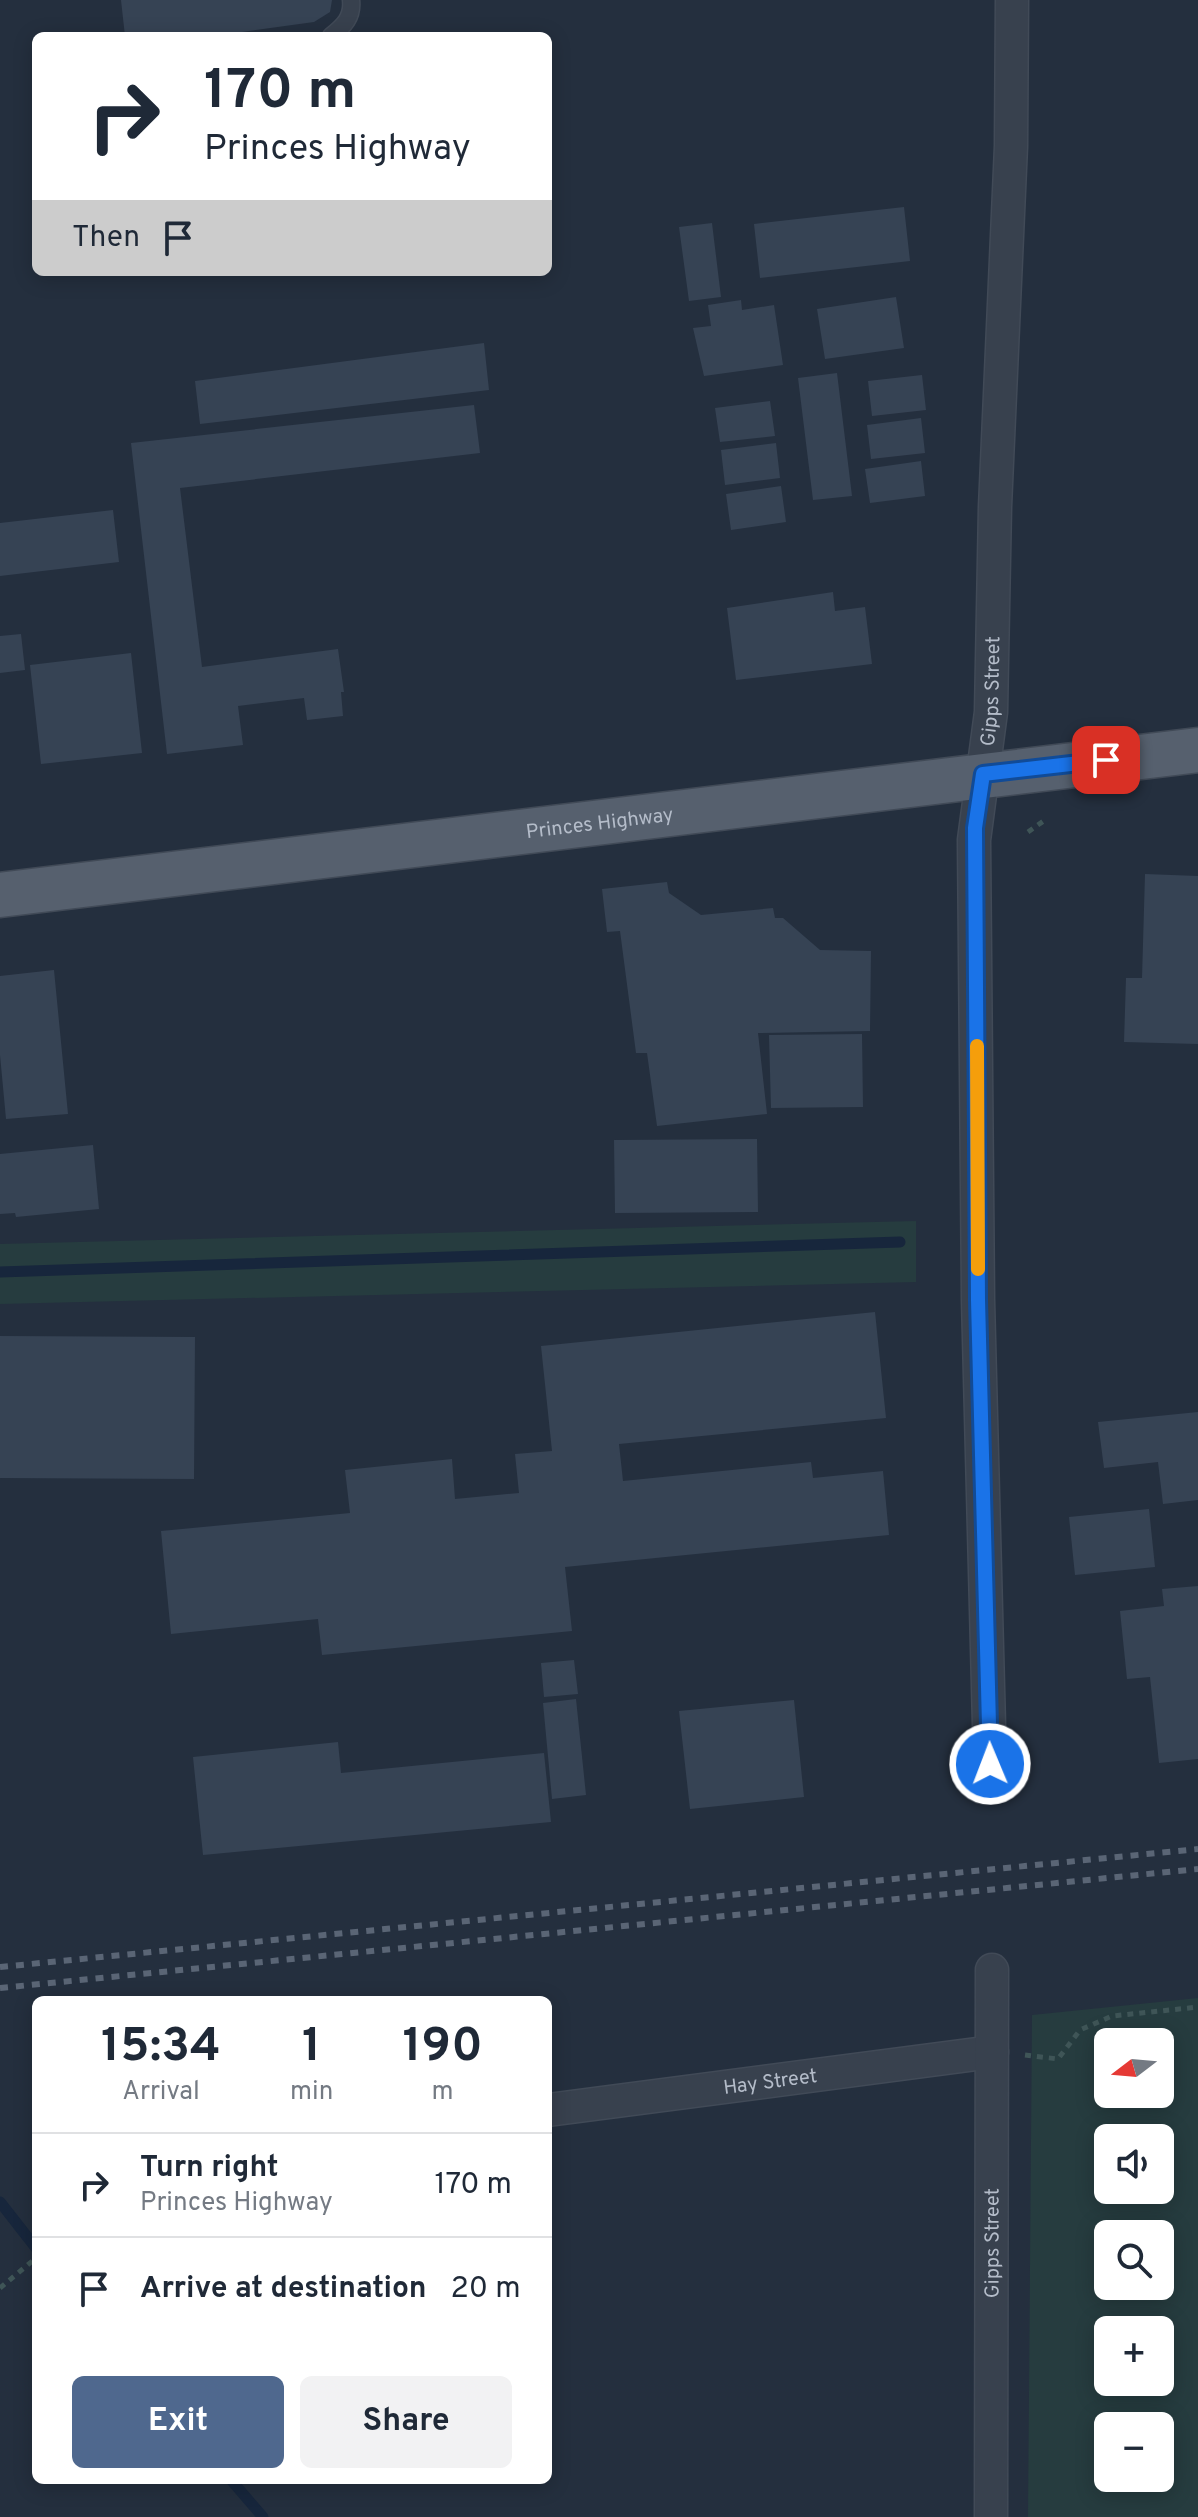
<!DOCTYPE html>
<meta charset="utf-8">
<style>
body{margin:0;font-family:Overpass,sans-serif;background:#f2f2f3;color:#1f2937;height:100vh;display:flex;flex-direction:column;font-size:30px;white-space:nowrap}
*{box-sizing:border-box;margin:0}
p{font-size:26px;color:#747a83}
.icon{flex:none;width:44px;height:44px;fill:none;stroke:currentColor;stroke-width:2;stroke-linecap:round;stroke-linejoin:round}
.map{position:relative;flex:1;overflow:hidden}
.details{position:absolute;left:32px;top:1996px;width:520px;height:488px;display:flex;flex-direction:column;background:#fff;border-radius:12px;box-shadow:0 4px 20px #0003}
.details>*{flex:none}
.hud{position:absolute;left:32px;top:32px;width:520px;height:244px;border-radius:12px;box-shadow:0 4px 20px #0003;background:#fff;color:#1f2937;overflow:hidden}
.needle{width:52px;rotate:254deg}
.buttons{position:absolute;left:1094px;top:2028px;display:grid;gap:16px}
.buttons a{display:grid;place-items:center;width:80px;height:80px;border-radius:12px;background:#fff;box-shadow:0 4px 20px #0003;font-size:40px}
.pin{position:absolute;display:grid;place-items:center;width:68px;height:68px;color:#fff;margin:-34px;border-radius:16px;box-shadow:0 4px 12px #0006}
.me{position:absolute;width:88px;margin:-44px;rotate:359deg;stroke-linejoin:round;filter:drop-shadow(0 0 6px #0008)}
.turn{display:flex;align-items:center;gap:28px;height:168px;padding:0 40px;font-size:36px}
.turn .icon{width:104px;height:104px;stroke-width:2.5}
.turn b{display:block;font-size:56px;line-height:68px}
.then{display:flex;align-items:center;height:76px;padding:0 40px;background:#0003;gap:16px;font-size:30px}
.eta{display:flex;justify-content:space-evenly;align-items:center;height:136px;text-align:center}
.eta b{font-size:48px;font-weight:700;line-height:56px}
.button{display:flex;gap:16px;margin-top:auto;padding:16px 40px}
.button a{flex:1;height:92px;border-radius:12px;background:#4f688e;color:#fff;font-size:32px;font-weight:700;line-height:92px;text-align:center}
.button a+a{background:#f2f2f3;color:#1f2937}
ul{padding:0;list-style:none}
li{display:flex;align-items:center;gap:24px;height:104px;padding:0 40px;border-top:2px solid #e0e1e3}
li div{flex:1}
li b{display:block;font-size:30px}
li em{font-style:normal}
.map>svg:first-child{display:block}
.green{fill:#263c3f;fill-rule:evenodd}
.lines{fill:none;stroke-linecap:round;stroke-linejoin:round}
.stream{stroke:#17263c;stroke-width:11}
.building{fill:#364354}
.service-casing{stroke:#414a57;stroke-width:19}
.minor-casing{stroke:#414a57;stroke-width:35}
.primary-casing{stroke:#414a57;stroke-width:47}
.path{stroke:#3f5557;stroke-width:5;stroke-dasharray:6 6;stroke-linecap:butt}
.service{stroke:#38414e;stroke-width:16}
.minor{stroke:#38414e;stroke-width:32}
.primary{stroke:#56606e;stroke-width:44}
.rail{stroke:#5a6575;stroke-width:6;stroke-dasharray:8 8;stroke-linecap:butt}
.route-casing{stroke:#114b97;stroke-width:20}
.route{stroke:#1a73e8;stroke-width:14}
.slow{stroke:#f59e0b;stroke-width:14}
.labels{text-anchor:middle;stroke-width:8;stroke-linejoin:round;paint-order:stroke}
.street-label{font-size:20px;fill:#b4bcc9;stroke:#1d2633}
</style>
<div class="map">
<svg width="1198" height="2517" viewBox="0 0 1198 2517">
<rect width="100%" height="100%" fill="#242f3e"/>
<!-- green -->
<path class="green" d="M916 1221V1282L0 1304V1244Z
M1198 1998V2517H1028L1032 2015ZM1108 2042H1160V2094H1108ZM1108 2138H1160V2190H1108ZM1108 2234H1160V2286H1108ZM1108 2330H1160V2382H1108ZM1108 2426H1160V2478H1108Z"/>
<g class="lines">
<!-- stream -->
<path class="stream" d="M0 1272 900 1242
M0 2202 36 2248
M231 2480 263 2517"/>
</g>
<!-- building -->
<path class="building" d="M121 0H332L330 12 314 22 242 32 243 36H125Z
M904 207 910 261 760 278 754 224Z
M712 223 721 297 689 301 679 227Z
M896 297 904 348 825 359 817 309Z
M741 300 742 310 774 305 783 365 704 376 693 328 711 326 708 305Z
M484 343 489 390 200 424 195 381Z
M837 373 852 496 813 500 798 378Z
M922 375 926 410 872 416 868 381Z
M770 401 775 436 720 442 715 408Z
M474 405 480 453 180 488 202 667 338 649 344 692H341L343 716 307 720 304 698 238 706 243 745 167 754 131 443Z
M921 418 925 453 871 459 867 425Z
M776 443 780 478 725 485 721 450Z
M921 461 925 496 870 503 865 469Z
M781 486 786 522 731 530 726 494Z
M113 510 119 562 0 576V523Z
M833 592 835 611 865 607 872 664 736 680 727 608Z
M21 634 25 670 0 673V636Z
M131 653 142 753 41 764 30 665Z
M1145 874 1198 876V1044L1124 1042 1126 978H1142Z
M667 882 669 893 701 915 773 908 775 918H783L820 950 871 951 870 1031 758 1033 767 1114 657 1126 647 1053H636L620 931 607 932 602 889Z
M54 970 68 1114 6 1119 0 1055V976Z
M862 1034 863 1107 771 1108 769 1035Z
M757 1139 758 1212 615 1213 614 1140Z
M93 1145 99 1209 16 1217 15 1213 0 1214V1154Z
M875 1312 886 1418 619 1444 623 1481 811 1462 813 1478 883 1471 889 1535 565 1567 572 1631 322 1655 318 1619 171 1634 161 1531 350 1513 345 1470 452 1459 455 1499 519 1493 515 1454 552 1451 541 1346Z
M0 1336 195 1337 194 1479 0 1478Z
M1198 1412V1500L1163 1504 1158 1462 1104 1468 1098 1422Z
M1149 1509 1155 1567 1075 1575 1069 1517Z
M1198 1586V1759L1159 1763 1150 1677 1127 1679 1120 1611 1164 1606 1162 1589Z
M574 1660 578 1694 544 1697 541 1663Z
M576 1699 586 1795 552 1799 543 1703Z
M794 1700 804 1797 690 1809 679 1711Z
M338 1742 341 1773 544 1753 551 1822 203 1855 193 1757Z"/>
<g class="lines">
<defs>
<path id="service" d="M331 36C344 26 353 17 351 0"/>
<g id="minor">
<path id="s1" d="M990 1764 978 1300 974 840 991 712 995 507 1011 146 1012 0"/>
<path id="s2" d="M548 2110 992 2052"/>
<path id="s3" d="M991 2517 992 1970"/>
</g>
<g id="primary">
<path id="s4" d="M0 895 1198 750"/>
</g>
</defs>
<!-- service casing -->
<use href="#service" class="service-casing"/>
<!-- minor casing -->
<use href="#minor" class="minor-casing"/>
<!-- primary casing -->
<use href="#primary" class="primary-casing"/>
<!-- path -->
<path class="path" d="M1028 832 1045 820
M1025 2055 1058 2059 1080 2030 1112 2016 1198 2007
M0 2288 36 2258"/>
<!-- service -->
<use href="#service" class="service"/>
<!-- minor -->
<use href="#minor" class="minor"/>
<!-- primary -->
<use href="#primary" class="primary"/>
<!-- rail -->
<path class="rail" d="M0 1967 1198 1849
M0 1988 1198 1869"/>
</g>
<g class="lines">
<defs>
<path id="route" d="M990 1764 978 1300 975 828 983 774 1106 760"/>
</defs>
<!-- route casing -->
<use href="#route" class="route-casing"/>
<!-- route -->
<use href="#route" class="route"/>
<!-- slow -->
<path class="slow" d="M977 1046 978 1269"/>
</g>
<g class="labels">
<!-- street labels -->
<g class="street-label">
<text dy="7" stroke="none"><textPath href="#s1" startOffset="1074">Gipps Street</textPath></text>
<text dy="7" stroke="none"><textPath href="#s4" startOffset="604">Princes Highway</textPath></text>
<text dy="7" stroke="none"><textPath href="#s2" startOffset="224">Hay Street</textPath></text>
<text dy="7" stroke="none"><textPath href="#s3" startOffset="274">Gipps Street</textPath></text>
</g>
</g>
</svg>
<div class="buttons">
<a><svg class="needle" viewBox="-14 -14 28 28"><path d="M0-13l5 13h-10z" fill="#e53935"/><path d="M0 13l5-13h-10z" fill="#747a83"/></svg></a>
<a><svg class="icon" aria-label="sound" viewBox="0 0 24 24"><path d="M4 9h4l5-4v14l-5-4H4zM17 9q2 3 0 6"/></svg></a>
<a><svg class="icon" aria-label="search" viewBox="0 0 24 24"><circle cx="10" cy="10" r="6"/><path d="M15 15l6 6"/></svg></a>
<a>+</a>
<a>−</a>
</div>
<div class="pin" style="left:1106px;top:760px;background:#d93025"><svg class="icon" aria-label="arrive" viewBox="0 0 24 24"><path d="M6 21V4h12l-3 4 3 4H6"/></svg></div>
<svg class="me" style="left:990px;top:1764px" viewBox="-20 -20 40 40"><circle r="17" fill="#1a73e8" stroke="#fff" stroke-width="3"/><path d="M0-11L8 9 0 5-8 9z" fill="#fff"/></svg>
<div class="hud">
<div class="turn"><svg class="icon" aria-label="right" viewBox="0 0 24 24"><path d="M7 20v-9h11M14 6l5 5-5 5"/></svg><div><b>170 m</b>Princes Highway</div></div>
<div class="then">Then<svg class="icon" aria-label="arrive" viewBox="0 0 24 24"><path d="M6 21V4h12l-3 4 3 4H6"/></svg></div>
</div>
<section class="details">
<div class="eta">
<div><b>15:34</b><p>Arrival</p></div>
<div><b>1</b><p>min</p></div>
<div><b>190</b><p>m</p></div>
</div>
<ul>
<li><svg class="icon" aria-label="right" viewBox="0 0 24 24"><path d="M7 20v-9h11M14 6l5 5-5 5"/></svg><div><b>Turn right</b><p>Princes Highway</p></div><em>170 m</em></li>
<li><svg class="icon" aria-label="arrive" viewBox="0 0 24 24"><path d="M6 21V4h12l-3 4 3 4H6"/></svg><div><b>Arrive at destination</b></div><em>20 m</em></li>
</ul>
<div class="button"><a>Exit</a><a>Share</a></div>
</section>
</div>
